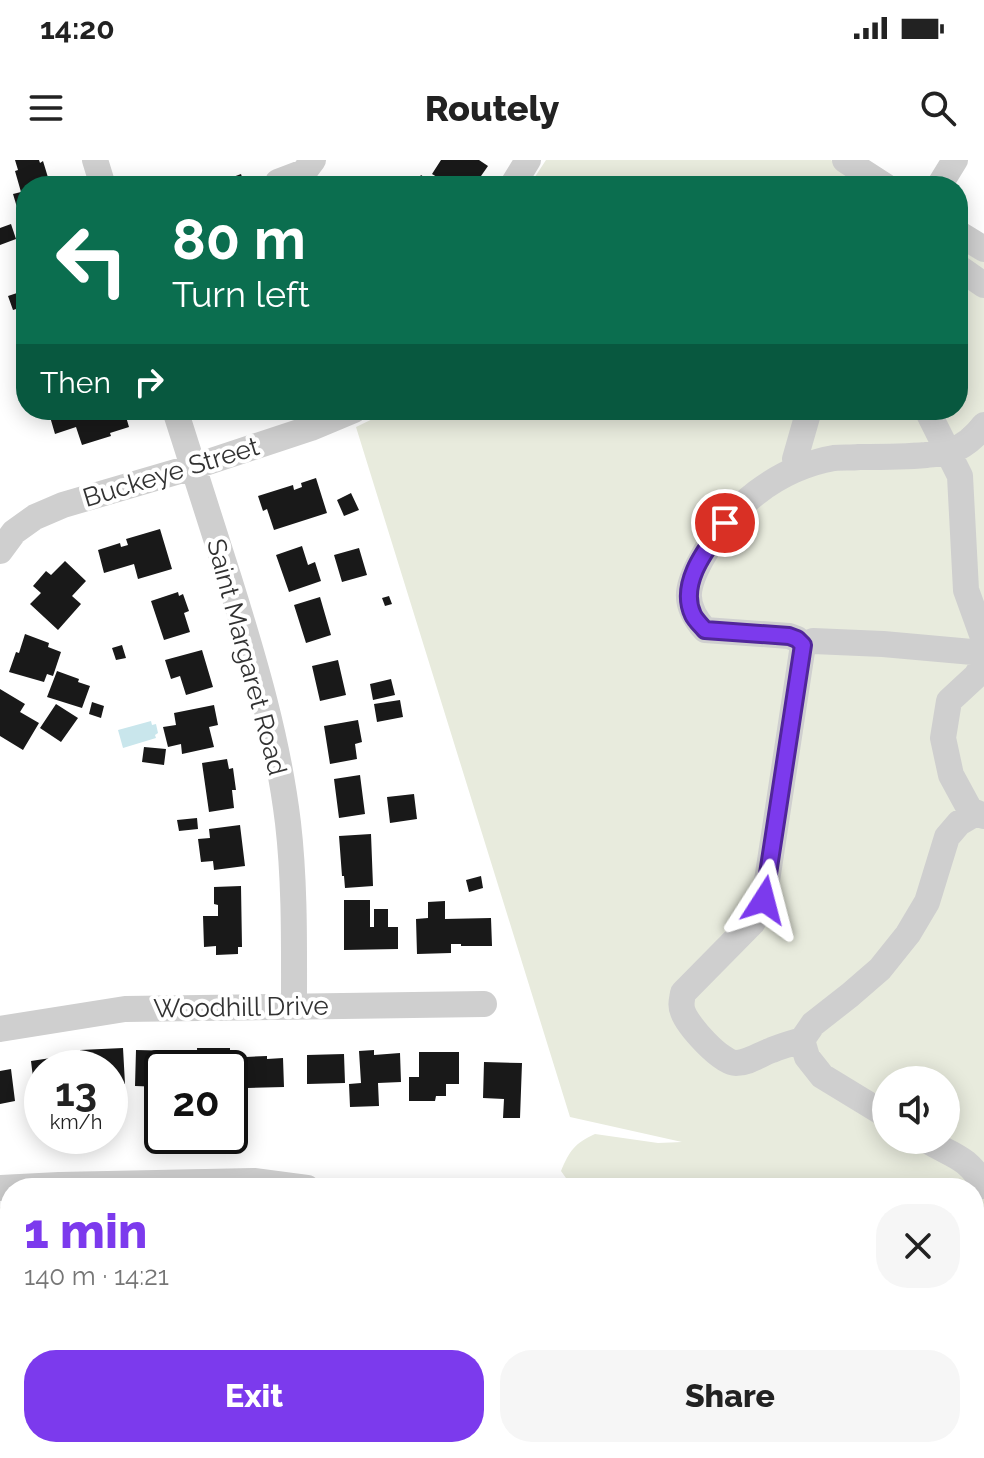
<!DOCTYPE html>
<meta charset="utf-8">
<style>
body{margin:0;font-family:Raleway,sans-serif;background:#f6f6f6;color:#222;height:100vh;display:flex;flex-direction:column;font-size:30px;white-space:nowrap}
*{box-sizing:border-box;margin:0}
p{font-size:26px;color:#767676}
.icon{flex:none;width:44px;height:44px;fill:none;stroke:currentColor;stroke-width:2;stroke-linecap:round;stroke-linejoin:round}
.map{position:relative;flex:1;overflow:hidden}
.details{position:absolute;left:0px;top:1018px;width:984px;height:280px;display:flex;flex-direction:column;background:#fff;border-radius:32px 32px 0 0;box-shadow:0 4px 20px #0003}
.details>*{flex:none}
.banner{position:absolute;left:16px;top:16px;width:952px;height:244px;border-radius:32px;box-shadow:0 4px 20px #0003;background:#0b6e4f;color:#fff;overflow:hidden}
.fabs{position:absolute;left:872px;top:906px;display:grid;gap:16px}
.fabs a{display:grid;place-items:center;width:88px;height:88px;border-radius:50%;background:#fff;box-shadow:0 4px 20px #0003;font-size:40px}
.speed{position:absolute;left:24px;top:890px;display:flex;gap:16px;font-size:40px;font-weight:700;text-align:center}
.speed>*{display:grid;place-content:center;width:104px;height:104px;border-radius:50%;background:#fff;box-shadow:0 4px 20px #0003;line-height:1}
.speed small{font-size:20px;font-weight:400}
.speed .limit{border:4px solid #111;border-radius:12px;background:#fff;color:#111}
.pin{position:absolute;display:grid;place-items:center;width:68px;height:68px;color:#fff;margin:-34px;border:4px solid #fff;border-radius:50%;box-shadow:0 2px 8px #0007}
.me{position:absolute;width:88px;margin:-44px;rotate:9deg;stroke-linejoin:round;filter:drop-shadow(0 0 6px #0008)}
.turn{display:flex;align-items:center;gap:28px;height:168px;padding:0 24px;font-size:36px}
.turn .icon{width:104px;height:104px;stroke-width:2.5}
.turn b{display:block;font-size:56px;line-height:68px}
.then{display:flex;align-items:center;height:76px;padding:0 24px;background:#0003;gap:16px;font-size:30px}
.round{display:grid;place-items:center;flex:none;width:84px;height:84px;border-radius:32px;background:#f6f6f6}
.headline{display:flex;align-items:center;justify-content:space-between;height:136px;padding:0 24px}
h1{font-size:48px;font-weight:800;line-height:60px;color:#7c3aed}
.button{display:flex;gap:16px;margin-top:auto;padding:16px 24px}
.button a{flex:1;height:92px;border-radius:32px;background:#7c3aed;color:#fff;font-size:32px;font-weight:800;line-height:92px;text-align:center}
.button a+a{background:#f6f6f6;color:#222}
.status{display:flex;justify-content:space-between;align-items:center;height:56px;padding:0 40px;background:#fff;direction:ltr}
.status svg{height:22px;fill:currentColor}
header{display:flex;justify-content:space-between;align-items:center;height:104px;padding:0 24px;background:#fff;font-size:36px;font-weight:800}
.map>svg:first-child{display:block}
.green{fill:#e8ebdd;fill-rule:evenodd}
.water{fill:#c9e6ec}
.building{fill:#191919}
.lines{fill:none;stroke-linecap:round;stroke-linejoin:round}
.minor{stroke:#cfcfcf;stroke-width:26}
.route-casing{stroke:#51269a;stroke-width:20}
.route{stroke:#7c3aed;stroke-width:14}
.labels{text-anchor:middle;stroke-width:8;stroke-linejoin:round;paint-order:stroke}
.street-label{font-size:26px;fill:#323232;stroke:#fff}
</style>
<div class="status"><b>14:20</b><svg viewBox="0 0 49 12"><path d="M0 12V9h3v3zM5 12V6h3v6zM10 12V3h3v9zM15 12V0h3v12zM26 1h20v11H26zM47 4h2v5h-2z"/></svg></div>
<header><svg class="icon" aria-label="menu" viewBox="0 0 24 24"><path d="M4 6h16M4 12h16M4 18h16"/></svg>Routely<svg class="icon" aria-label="search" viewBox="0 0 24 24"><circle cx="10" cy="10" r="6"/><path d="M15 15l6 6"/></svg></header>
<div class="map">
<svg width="984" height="1298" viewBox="0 0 984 1298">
<rect width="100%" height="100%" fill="#fff"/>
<!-- green -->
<path class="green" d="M546 0H831L873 26H529Z
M958 79 984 95V1047L974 1044V1028H573L561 1011C570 990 574 984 595 974L658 983 682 982 570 957 356 267 385 253 387 250H958ZM886 920H946V980H886Z
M10 1046V1288H974V1048L984 1054V1298H0V1047Z"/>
<!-- water -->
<path class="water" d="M151 561 152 565 156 564 158 573 155 575 156 578 123 588 118 570Z"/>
<!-- building -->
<path class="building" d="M15 0H39L40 3 43 1 50 24 55 22 57 26H26V51L19 54 13 34 21 32 15 11 18 10Z
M441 0H479L488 6 474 26H458L452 22 450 25 432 14Z
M241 14 244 23 227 26 225 20Z
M421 15 437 26H413Z
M183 17 186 26H157V25Z
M11 64 16 79 0 85V68Z
M26 130V146L13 150 8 136Z
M48 250H124L129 267 110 273 111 276 82 285 76 267 55 274Z
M316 318 327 353 274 370 267 349 263 351 258 336 293 325 294 330 302 327 301 323Z
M351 333 359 350 344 356 337 340Z
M160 369 172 409 138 419 134 404 104 413 98 390 120 383 121 387 128 385 126 379Z
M302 386 308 405 315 402 321 421 289 432 276 395Z
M359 388 367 415 342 422 334 395Z
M65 401 86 421 72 436 81 444 58 470 30 444 41 433 33 426 46 411 51 415Z
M178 432 179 436 183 434 189 451 184 453 190 472 164 480 151 441Z
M389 436 392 444 385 446 382 438Z
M320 437 331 475 306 483 294 445Z
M25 474 49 483 48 487 61 492 53 516 47 514 44 522 9 512 16 492 19 493Z
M122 485 126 498 116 500 112 488Z
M202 490 213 527 186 535 180 516 171 519 165 500Z
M338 500 346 535 320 541 312 506Z
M57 511 79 519 78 522 90 526 82 548 47 537Z
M391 519 395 535 373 540 370 524Z
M0 529 25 544 20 552 39 563 23 590 0 576Z
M400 540 403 557 377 562 374 544Z
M92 542 104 546 101 558 89 554Z
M56 544 78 558 61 582 40 568Z
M214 545 218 565 209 567 214 587 182 594 181 584 168 587 163 567 176 565 174 553Z
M358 560 362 582 355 584 357 599 330 604 324 566Z
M144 587 166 589 164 605 142 602Z
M227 599 229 609 233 608 236 630H232L234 648 209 652 202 603Z
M360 615 365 654 339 658 334 619Z
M414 634 417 659 390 663 387 637Z
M197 658 198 669 179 671 177 660Z
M240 665 245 706 214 710 213 701 201 702 198 679 210 678 209 669Z
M371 674 373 726 345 728 344 716H342L339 676Z
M481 716 483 728 469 732 466 720Z
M241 726 242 787H238V794L216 795V786L204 787 203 756H218V745L214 744V727Z
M344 740H370V767H374V749H388V767H398V789L344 790Z
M445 741V759L491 758 492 786H461V784H451V793L417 794 416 759 428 758V742Z
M123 888 125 924 110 925V908H80V890Z
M197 888H230V908H198Z
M136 890 179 891V908H162V927L135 926Z
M374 890V895L400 893 401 922 378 923 379 946 350 947 349 924 361 923 359 891Z
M419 892H459V924H446V936H436L435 941H409V917H419Z
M344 894 345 923 307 924V895Z
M64 896 65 908H42V933L35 934 31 901Z
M267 896V899L283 898 284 927 247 928 246 897Z
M484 902 522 903 520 958H503L504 939 483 938Z
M11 909 15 941 0 944V911Z"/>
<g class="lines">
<!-- minor -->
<path class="minor" d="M95 0 103 26
M845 0 885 26
M278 22 304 12 313 0
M512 26 528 0
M939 26 955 0
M958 73 984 89
M958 107 984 125
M175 250C193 306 211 363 229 419 254 499 278 579 288 663 295 723 294 785 294 846
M927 250 960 316 966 430 984 480
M799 307 795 299 809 250
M0 391 14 372 35 357 63 345 193 307 311 268 354 250
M803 485 813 481 883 484 984 493
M984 503 976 516 949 541 943 578 951 615 970 650 984 656
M0 869 125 849 484 844
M802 880 813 864 850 835 880 809 908 774 927 742 947 677 959 663 976 653
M886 955 822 916 807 897 802 880C792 883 781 886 772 890 760 894 749 903 736 903 721 903 688 866 683 852 680 845 682 840 683 833L753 762 764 740 803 485 797 479 789 476 705 470C682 444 686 427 702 398 729 347 777 308 834 298 842 297 851 298 859 297 881 297 904 297 926 295 934 294 944 294 951 291 964 286 975 277 984 265
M926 980C952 996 968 996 984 1026
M0 1028 59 1025 254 1021 307 1028
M974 1153 984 1156"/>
</g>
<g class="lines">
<defs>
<path id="route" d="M725 363C707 388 678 423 693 455 696 461 701 465 705 470L789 476 797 479 803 485 764 740"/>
</defs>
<!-- route casing -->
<use href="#route" class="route-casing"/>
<!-- route -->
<use href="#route" class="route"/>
</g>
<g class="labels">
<!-- street labels -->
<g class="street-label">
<text transform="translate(171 312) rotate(-17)" y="9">Buckeye Street</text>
<text transform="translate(247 497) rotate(75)" y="9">Saint Margaret Road</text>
<text transform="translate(241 847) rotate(-1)" y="9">Woodhill Drive</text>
</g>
</g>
</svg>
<div class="fabs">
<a><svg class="icon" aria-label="sound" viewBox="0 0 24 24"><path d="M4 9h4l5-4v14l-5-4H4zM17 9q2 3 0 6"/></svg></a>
</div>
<div class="speed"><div>13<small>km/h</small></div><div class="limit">20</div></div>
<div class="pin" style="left:725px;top:363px;background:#d93025"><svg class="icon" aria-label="arrive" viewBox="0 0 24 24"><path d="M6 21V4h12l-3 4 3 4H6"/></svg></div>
<svg class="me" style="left:764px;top:740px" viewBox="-20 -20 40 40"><path d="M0-17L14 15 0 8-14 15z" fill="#7c3aed" stroke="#fff" stroke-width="4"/></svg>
<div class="banner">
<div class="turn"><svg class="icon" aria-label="left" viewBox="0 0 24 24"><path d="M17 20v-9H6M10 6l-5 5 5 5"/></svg><div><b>80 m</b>Turn left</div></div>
<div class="then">Then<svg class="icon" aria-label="right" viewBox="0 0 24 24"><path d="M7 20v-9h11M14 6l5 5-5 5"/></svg></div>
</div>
<section class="details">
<div class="headline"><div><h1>1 min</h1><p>140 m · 14:21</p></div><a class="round"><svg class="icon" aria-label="close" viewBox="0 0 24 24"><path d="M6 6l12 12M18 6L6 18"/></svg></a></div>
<div class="button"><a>Exit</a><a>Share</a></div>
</section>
</div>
